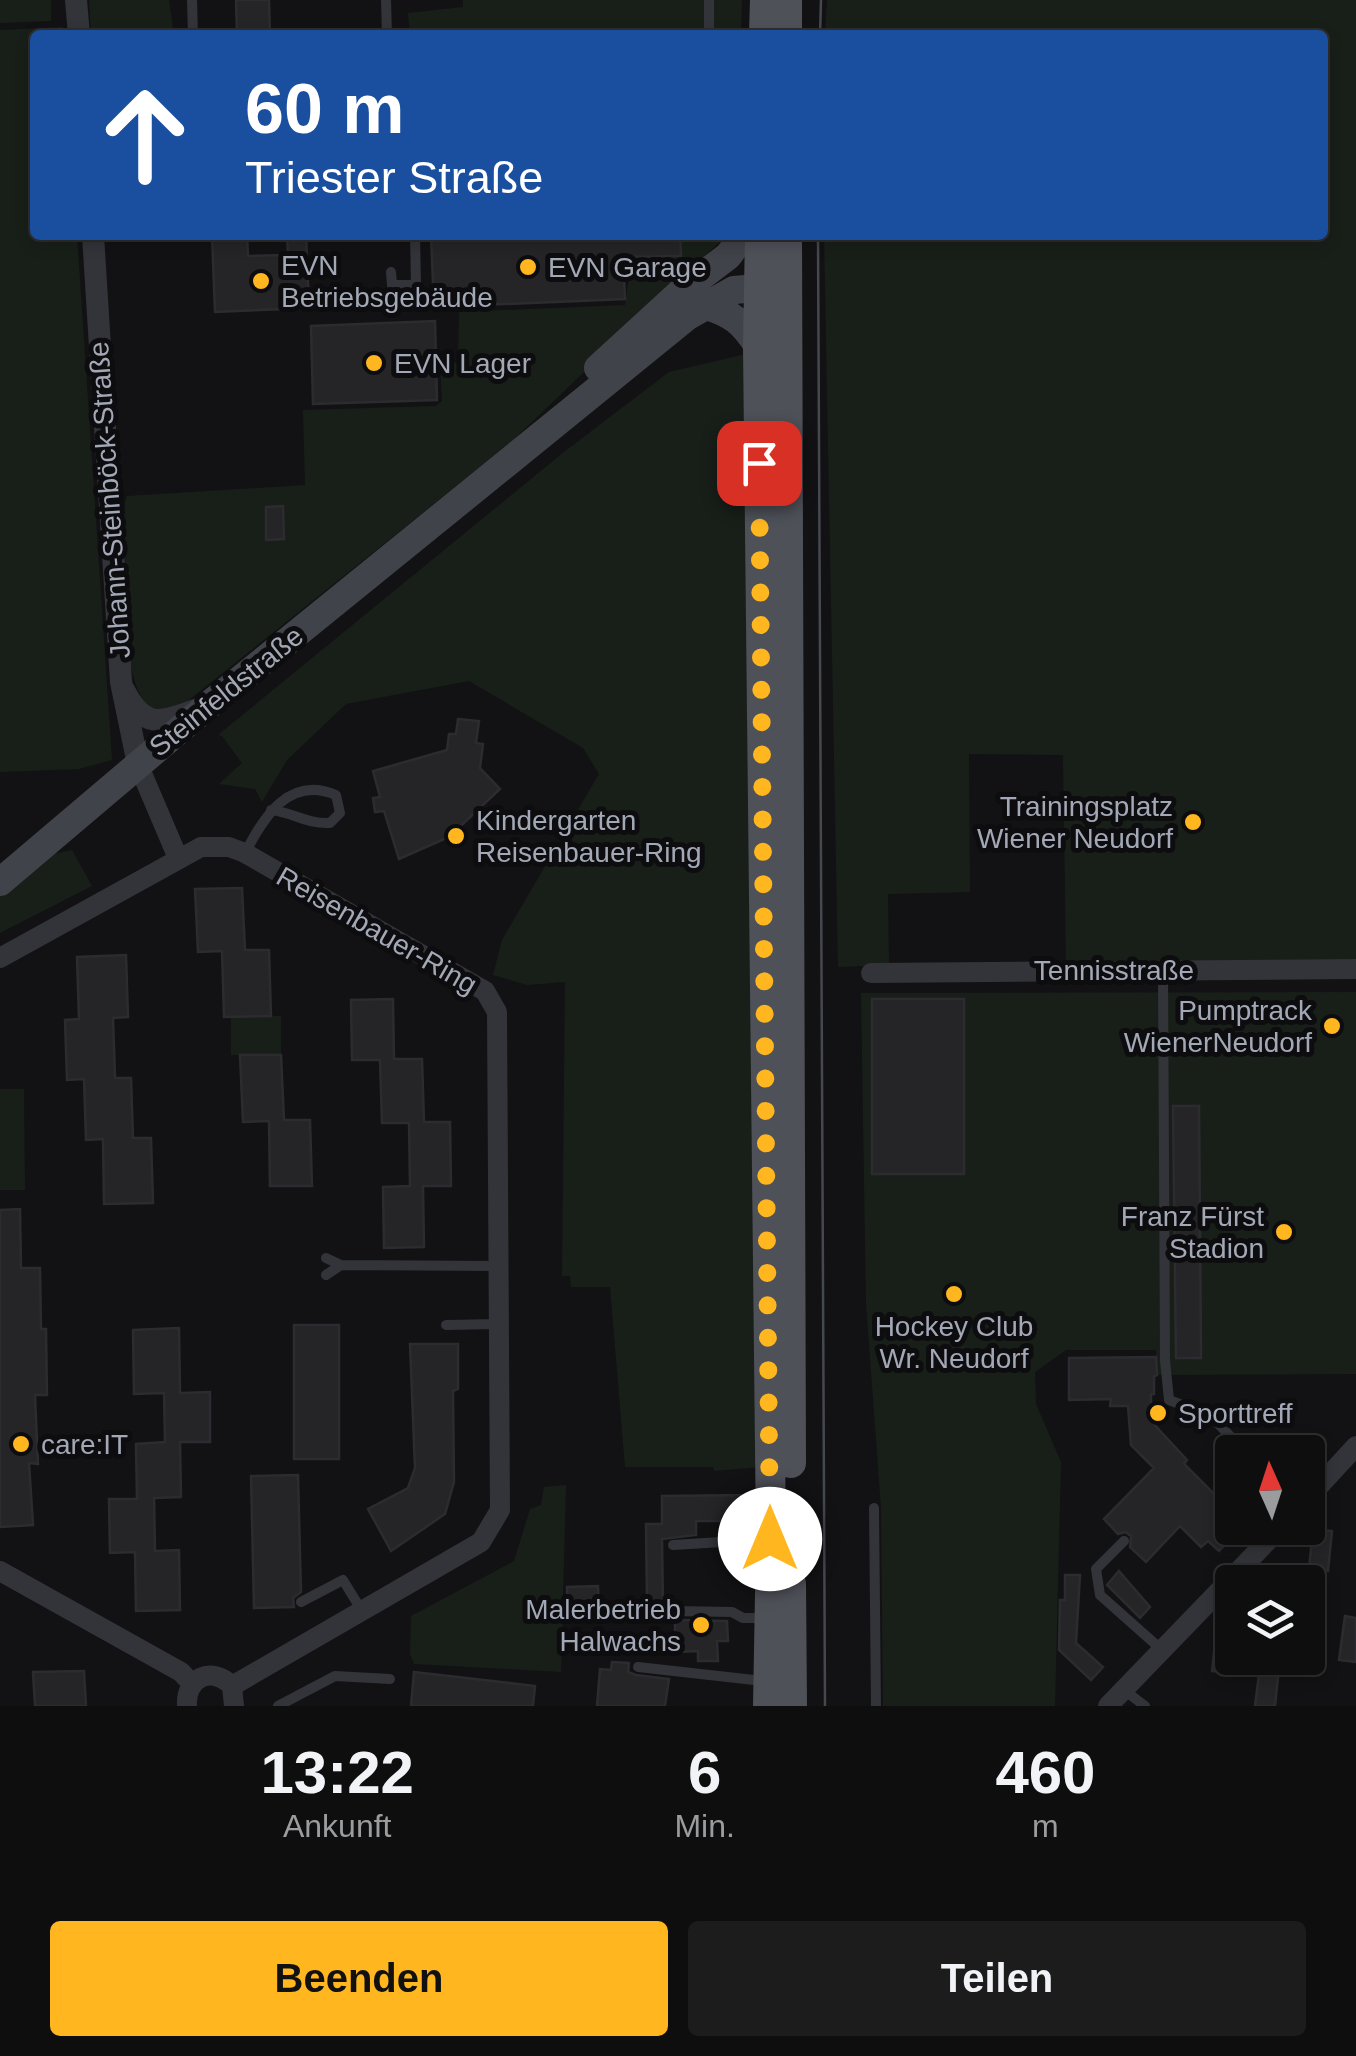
<!DOCTYPE html>
<html lang="de">
<meta charset="utf-8">
<style>
body{margin:0;font-family:Helvetica,sans-serif;background:#1c1c1d;color:#f1f3f6;height:100vh;display:flex;flex-direction:column;font-size:38px;white-space:nowrap}
*{box-sizing:border-box;margin:0}
p{font-size:32px;color:#9b9c9e}
.icon{flex:none;width:55px;height:55px;fill:none;stroke:currentColor;stroke-width:2;stroke-linecap:round;stroke-linejoin:round}
.map{position:relative;height:1706px;overflow:hidden}
.panel{display:flex;flex-direction:column;background:#0e0e0f;flex:1}
.panel>*{flex:none}
.banner{position:absolute;left:30px;top:30px;width:1298px;height:210px;border-radius:10px;box-shadow:0 5px 15px #0003,0 0 0 2px #2e2e2f;background:#1a4fa0;color:#fff;overflow:hidden}
.needle{width:65px;rotate:357deg}
.buttons{position:absolute;left:1215px;top:1435px;display:grid;gap:20px}
.buttons a{display:grid;place-items:center;width:110px;height:110px;border-radius:10px;background:#0e0e0f;box-shadow:0 5px 15px #0003,0 0 0 2px #2e2e2f;font-size:50px}
.pin{position:absolute;display:grid;place-items:center;width:85px;height:85px;color:#fff;margin:-42px;border-radius:20px;box-shadow:0 5px 15px #0006}
.me{position:absolute;width:110px;margin:-55px;rotate:0deg;stroke-linejoin:round;filter:drop-shadow(0 0 8px #0008)}
.turn{display:flex;align-items:center;gap:35px;height:210px;padding:0 50px;font-size:45px}
.turn .icon{width:130px;height:130px;stroke-width:2.5}
.turn b{display:block;font-size:70px;line-height:85px}
.eta{display:flex;justify-content:space-evenly;align-items:center;height:170px;text-align:center}
.eta b{font-size:60px;font-weight:800;line-height:70px}
.primary-button{display:flex;gap:20px;margin-top:auto;padding:20px 50px}
.primary-button a{flex:1;height:115px;border-radius:10px;background:#ffb61f;color:#111;font-size:40px;font-weight:800;line-height:115px;text-align:center}
.primary-button a+a{background:#1c1c1d;color:#f1f3f6}
.map>svg:first-child{display:block}
.green{fill:#181f19}
.building{fill:#252528;stroke:#2c2c30;stroke-width:2.5}
.lines{fill:none;stroke-linecap:round;stroke-linejoin:round}
.service{stroke:#333439;stroke-width:10}
.minor{stroke:#333439;stroke-width:20}
.tertiary{stroke:#333439;stroke-width:22}
.secondary{stroke:#41434a;stroke-width:28}
.primary{stroke:#4f5159;stroke-width:30}
.tram{stroke:#46484f;stroke-width:2.5}
.route{stroke:#ffb61f;stroke-width:18;stroke-dasharray:0 32.4}
.poi-dot{fill:#ffb61f;stroke:#0d0d0f;stroke-width:4}
.labels{text-anchor:middle;stroke-width:10;stroke-linejoin:round;paint-order:stroke}
.poi-label{font-size:28px;fill:#a3a8b6;stroke:#0d0d0f;text-anchor:start}
.street-label{font-size:28px;fill:#a3a8b6;stroke:#0d0d0f}
</style>
<div class="map">
<svg width="1356" height="1706" viewBox="0 0 1356 1706">
<rect width="100%" height="100%" fill="#121214"/>
<!-- green -->
<path class="green" d="M0 0H51V21L0 23Z
M89 0H169L174 35H91Z
M463 0H742L741 35H410L408 13 463 7Z
M827 0H1356V959L1066 963 1063 755 969 754 970 892 888 894 889 965 838 967 824 235H1322V35H825Z
M63 27V35H35V235H77L112 760 79 769 0 772V30Z
M645 235H727L510 443 175 711 149 709C117 669 124 564 122 511L127 496 305 485 303 410 436 406 442 401 440 363H458L459 312 625 305 631 262 646 261Z
M746 354 759 1467 714 1471 713 1467H625L610 1287H571L570 1276H562L565 982 527 985 493 975 502 940 599 774 583 748 469 681 346 704 287 760 262 802 255 789 219 784 242 763 222 736 218 735 564 452 669 372Z
M72 850 92 886 0 933V896L52 854Z
M1356 992V1374L1157 1375 1156 1350H1066L1035 1372 1036 1404 1061 1462 1055 1706H883L881 1508 866 1303 861 993Z
M231 1016H281V1055H231Z
M0 1089H24L25 1190H0Z
M566 1485 561 1672 414 1664 410 1654 411 1616 514 1561 530 1509 541 1505 544 1487Z"/>
<!-- building -->
<path class="building" d="M236 0H269L270 35H237Z
M212 235H247L248 256 288 255 287 235H306L309 308 215 312Z
M431 235H680L681 256 623 257 625 299 434 307Z
M435 321 437 400 313 404 311 326Z
M283 506 284 539 266 540V507Z
M458 719 479 721 476 743 483 744 480 768 500 789 449 837 399 859 384 811 375 812 373 798 380 797 373 771 447 750 449 734H456Z
M242 888 245 950H269L271 1016 224 1017 222 951 198 952 195 889Z
M126 955 128 1017 113 1018 115 1078H131L133 1138H151L153 1203 104 1204 103 1139 86 1140 84 1079 67 1080 65 1020 79 1019 77 957Z
M393 999 394 1059H422L424 1122H450L451 1186H423L424 1247 384 1248 383 1187 410 1186 409 1123H382L380 1060H352L351 1000Z
M872 999H964V1174H872Z
M240 1055H281L284 1120H310L312 1186H270L269 1121 243 1122Z
M1173 1106H1199L1201 1358H1176Z
M20 1209 21 1268H40L41 1329H46L47 1395H35L38 1464 29 1463 33 1525 0 1527V1210Z
M294 1325H339V1459H294Z
M179 1328 180 1393 210 1392V1442H180L181 1497 154 1498 155 1551 179 1550 180 1610 136 1611 135 1552 110 1553 109 1499H137L136 1444 165 1442 164 1393 134 1394 133 1330Z
M410 1344H458V1389L453 1391 454 1482 445 1514 391 1551 368 1509 408 1488 415 1468Z
M1156 1357 1157 1375 1154 1376V1394H1151V1421L1187 1460 1184 1464 1224 1504 1232 1495V1528H1241L1219 1551 1208 1541 1201 1547 1180 1526 1146 1562 1130 1547 1131 1536 1125 1532 1118 1534 1104 1519 1154 1468 1131 1445 1128 1406H1110L1111 1399 1069 1400V1358Z
M298 1475 301 1592 293 1598 294 1607 254 1608 251 1476Z
M752 1495V1521H696V1535L662 1539 663 1604H647L646 1524H662V1496Z
M1313 1529 1332 1531 1328 1571 1309 1569Z
M1119 1571 1150 1607 1140 1618 1107 1585Z
M1065 1575H1080L1076 1643 1103 1667 1091 1680 1059 1650 1060 1600H1065Z
M598 1586 599 1619 568 1620 567 1587Z
M1222 1608 1232 1609V1653L1226 1652 1224 1672 1212 1671 1218 1612Z
M1345 1616 1356 1618V1662L1339 1660Z
M675 1620 727 1621 728 1641H717L718 1661H698V1651L679 1652V1645L675 1644Z
M1261 1658H1280L1275 1706H1255Z
M612 1662 629 1663 628 1672 636 1675 669 1679 665 1706H597L600 1669 611 1670Z
M84 1671 86 1706H35L33 1672Z
M414 1672 535 1686 533 1706H411Z"/>
<g class="lines">
<!-- service -->
<path class="service" d="M192 0 193 35
M386 0 387 35
M709 35V0
M391 272 392 285H416L415 235
M245 853C264 817 289 775 336 795L340 813 330 823C306 824 295 813 271 810
M1163 970 1165 1360 1169 1400 1211 1416 1245 1452
M326 1258 341 1265 498 1266
M326 1275 341 1265
M446 1325 498 1324
M874 1508 876 1706
M1124 1541 1096 1569 1100 1595 1162 1650
M673 1545 770 1539
M301 1602 343 1580 362 1611
M672 1611 732 1612 743 1618H765
M638 1667 763 1681
M1124 1690 1145 1706
M278 1706 335 1676 390 1679"/>
<!-- minor -->
<path class="minor" d="M138 764 178 858
M0 958 201 847H229L245 853 485 991 497 1012 500 1510 481 1542 232 1686
M871 973 1356 969
M1308 1498 1356 1446
M0 1571 181 1672 192 1684
M187 1706C185 1678 211 1665 232 1686L234 1706
M1108 1706 1280 1528"/>
<!-- tertiary -->
<path class="tertiary" d="M76 0 79 35
M93 235 121 682 138 764
M124 690C143 728 160 724 195 710"/>
<!-- secondary -->
<path class="secondary" d="M707 306C733 314 743 323 758 346
M598 368 682 291 728 256 744 235
M0 882 210 704 688 316 734 290 779 286"/>
<!-- primary -->
<path class="primary" d="M787 0V35
M764 35 765 0
M760 235 758 346 771 1539 768 1706
M787 235 791 1463
M791 1584 792 1706"/>
<!-- tram -->
<path class="tram" d="M820 35 821 0
M818 235 825 1706"/>
</g>
<g class="lines">
<!-- route -->
<path class="route" d="M759 463 770 1539"/>
</g>
<!-- markers -->
<g class="poi-dot">
<circle cx="528" cy="267" r="10"/>
<circle cx="261" cy="281" r="10"/>
<circle cx="374" cy="363" r="10"/>
<circle cx="1193" cy="822" r="10"/>
<circle cx="456" cy="836" r="10"/>
<circle cx="1332" cy="1026" r="10"/>
<circle cx="1284" cy="1232" r="10"/>
<circle cx="954" cy="1294" r="10"/>
<circle cx="1158" cy="1413" r="10"/>
<circle cx="21" cy="1444" r="10"/>
<circle cx="701" cy="1625" r="10"/>
</g>
<g class="labels">
<!-- poi labels -->
<g class="poi-label">
<text x="281" y="275">EVN<tspan x="281" dy="32">Betriebsgebäude</tspan></text>
<text x="548" y="277">EVN Garage</text>
<text x="394" y="373">EVN Lager</text>
<text x="1173" y="816" text-anchor="end">Trainingsplatz<tspan x="1173" dy="32">Wiener Neudorf</tspan></text>
<text x="476" y="830">Kindergarten<tspan x="476" dy="32">Reisenbauer-Ring</tspan></text>
<text x="1312" y="1020" text-anchor="end">Pumptrack<tspan x="1312" dy="32">WienerNeudorf</tspan></text>
<text x="1264" y="1226" text-anchor="end">Franz Fürst<tspan x="1264" dy="32">Stadion</tspan></text>
<text x="954" y="1336" text-anchor="middle">Hockey Club<tspan x="954" dy="32">Wr. Neudorf</tspan></text>
<text x="1178" y="1423">Sporttreff</text>
<text x="41" y="1454">care:IT</text>
<text x="681" y="1619" text-anchor="end">Malerbetrieb<tspan x="681" dy="32">Halwachs</tspan></text>
</g>
<!-- street labels -->
<g class="street-label">
<text transform="translate(109 500) rotate(-94)" y="10">Johann-Steinböck-Straße</text>
<text transform="translate(226 691) rotate(-39)" y="10">Steinfeldstraße</text>
<text transform="translate(377 930) rotate(30)" y="10">Reisenbauer-Ring</text>
<text x="1114" y="980">Tennisstraße</text>
</g>
</g>
</svg>
<div class="buttons">
<a><svg class="needle" viewBox="-14 -14 28 28"><path d="M0-13l5 13h-10z" fill="#e53935"/><path d="M0 13l5-13h-10z" fill="#9b9c9e"/></svg></a>
<a><svg class="icon" aria-label="layers" viewBox="0 0 24 24"><path d="M12 4l9 5-9 5-9-5zM3 14l9 5 9-5"/></svg></a>
</div>
<div class="pin" style="left:759px;top:463px;background:#d93025"><svg class="icon" aria-label="arrive" viewBox="0 0 24 24"><path d="M6 21V4h12l-3 4 3 4H6"/></svg></div>
<svg class="me" style="left:770px;top:1539px" viewBox="-20 -20 40 40"><circle r="19" fill="#fff"/><path d="M0-13L10 11 0 6-10 11z" fill="#ffb61f"/></svg>
<div class="banner">
<div class="turn"><svg class="icon" aria-label="ahead" viewBox="0 0 24 24"><path d="M12 20V5M6 11l6-6 6 6"/></svg><div><b>60 m</b>Triester Straße</div></div>
</div>
</div>
<section class="panel">
<div class="eta">
<div><b>13:22</b><p>Ankunft</p></div>
<div><b>6</b><p>Min.</p></div>
<div><b>460</b><p>m</p></div>
</div>
<div class="primary-button"><a>Beenden</a><a>Teilen</a></div>
</section>
